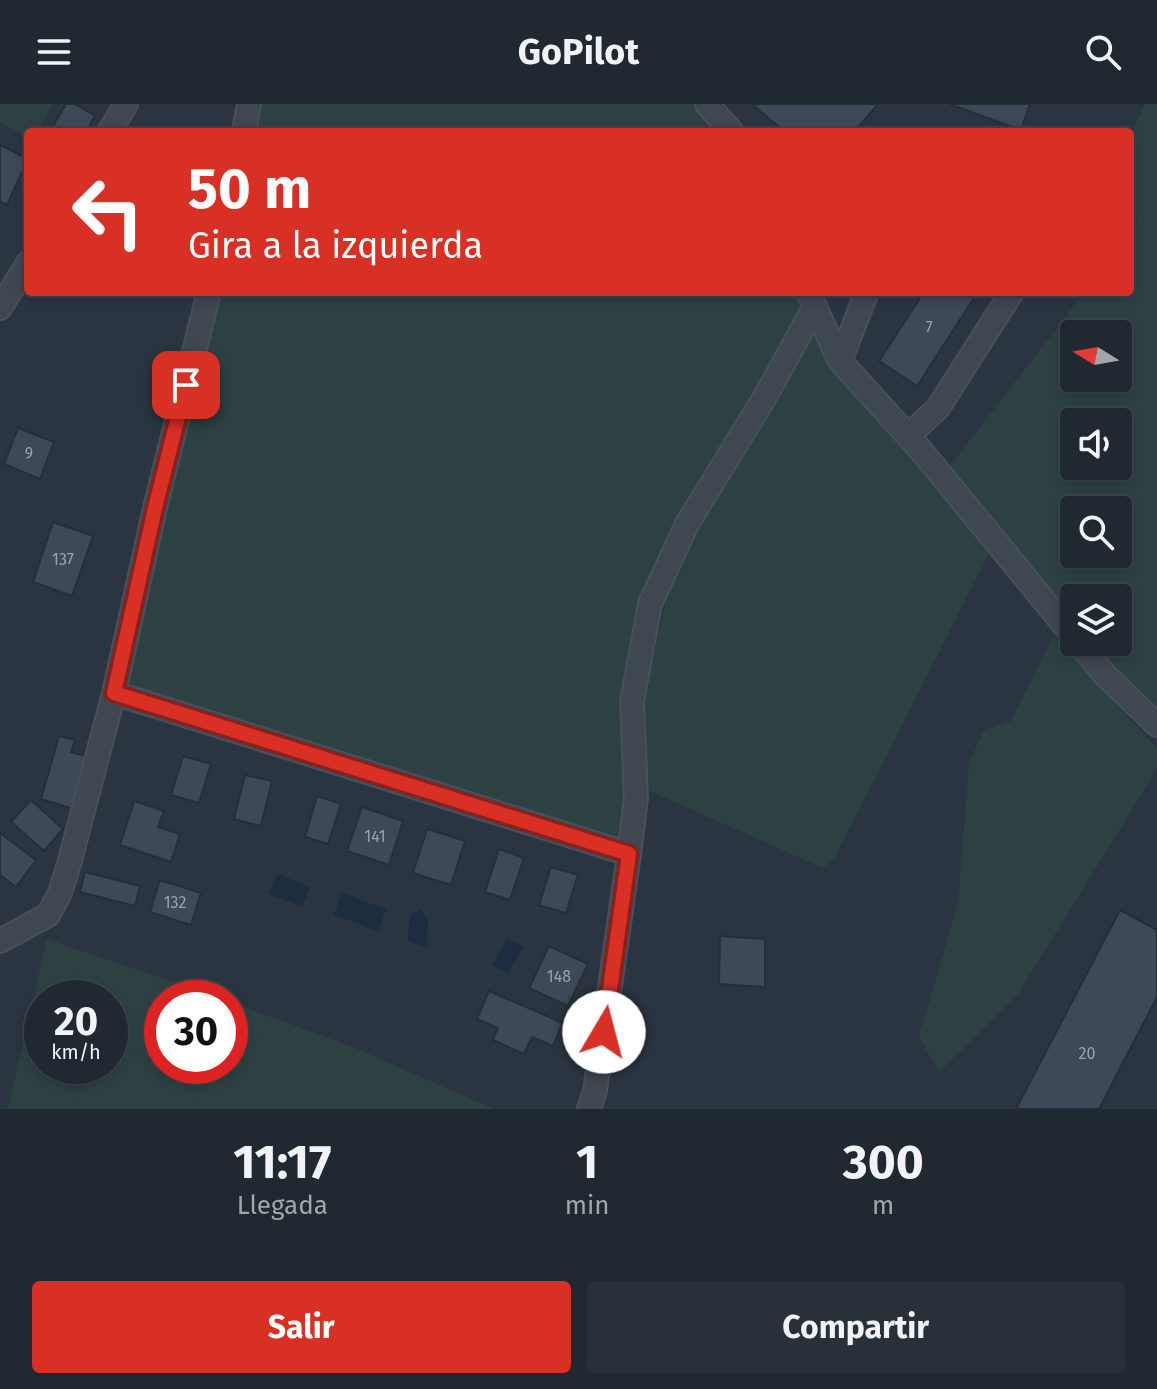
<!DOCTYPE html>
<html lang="es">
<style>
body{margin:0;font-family:"Fira Sans",sans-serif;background:#283039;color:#f1f3f6;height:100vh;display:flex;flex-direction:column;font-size:30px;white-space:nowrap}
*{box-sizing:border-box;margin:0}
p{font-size:26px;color:#a2a6ab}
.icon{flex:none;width:44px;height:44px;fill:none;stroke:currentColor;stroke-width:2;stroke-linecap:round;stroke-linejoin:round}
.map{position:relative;height:1005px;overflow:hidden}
.details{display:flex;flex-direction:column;background:#202831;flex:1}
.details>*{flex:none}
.banner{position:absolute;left:24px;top:24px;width:1110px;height:168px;border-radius:8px;box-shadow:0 4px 12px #0003,0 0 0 2px #3d444d;background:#d93025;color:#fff;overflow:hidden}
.needle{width:52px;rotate:281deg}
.tools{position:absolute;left:1060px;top:216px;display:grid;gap:16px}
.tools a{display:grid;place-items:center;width:72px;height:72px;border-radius:8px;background:#202831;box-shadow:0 4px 12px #0003,0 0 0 2px #3d444d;font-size:40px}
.speed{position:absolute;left:24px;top:876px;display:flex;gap:16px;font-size:40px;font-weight:700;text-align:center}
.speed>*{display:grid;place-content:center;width:104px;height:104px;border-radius:50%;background:#202831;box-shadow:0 4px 12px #0003,0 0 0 2px #3d444d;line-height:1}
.speed small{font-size:20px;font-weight:400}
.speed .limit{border:12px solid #d22;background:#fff;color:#111}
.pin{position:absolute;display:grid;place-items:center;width:68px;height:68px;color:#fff;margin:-34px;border-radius:16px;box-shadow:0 4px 12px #0006}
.me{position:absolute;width:88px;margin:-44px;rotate:8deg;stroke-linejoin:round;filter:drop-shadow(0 0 6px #0008)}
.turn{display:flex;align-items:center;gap:28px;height:168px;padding:0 32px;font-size:36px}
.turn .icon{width:104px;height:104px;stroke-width:2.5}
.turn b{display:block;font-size:56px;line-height:68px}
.eta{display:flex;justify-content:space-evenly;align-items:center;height:136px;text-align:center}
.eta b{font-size:48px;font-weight:700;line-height:56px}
.cta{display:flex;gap:16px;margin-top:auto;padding:16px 32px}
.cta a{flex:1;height:92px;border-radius:8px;background:#d93025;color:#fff;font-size:32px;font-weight:700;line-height:92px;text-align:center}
.cta a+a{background:#283039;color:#f1f3f6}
header{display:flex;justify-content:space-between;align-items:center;height:104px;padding:0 32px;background:#202831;font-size:36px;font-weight:700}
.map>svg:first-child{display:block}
.green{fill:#2d4143;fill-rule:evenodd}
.water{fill:#1e2c3f}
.building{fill:#3d4957;stroke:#252e39;stroke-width:2}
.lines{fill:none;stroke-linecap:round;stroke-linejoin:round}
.minor-casing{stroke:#48505b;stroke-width:26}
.minor{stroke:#3f4751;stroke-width:22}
.route-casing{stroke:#8d1f18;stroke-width:20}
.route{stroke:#d93025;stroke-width:14}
.labels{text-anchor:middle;stroke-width:8;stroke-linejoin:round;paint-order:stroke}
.number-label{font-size:16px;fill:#9aa2ac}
</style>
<header><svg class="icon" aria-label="menu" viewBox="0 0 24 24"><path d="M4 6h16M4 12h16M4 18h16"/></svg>GoPilot<svg class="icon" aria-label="search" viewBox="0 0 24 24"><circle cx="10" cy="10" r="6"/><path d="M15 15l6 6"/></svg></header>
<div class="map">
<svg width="1157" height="1005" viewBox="0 0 1157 1005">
<rect width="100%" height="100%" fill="#2b3541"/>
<!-- green -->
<path class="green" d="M0 0H53L37 28H28V32L0 19Z
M241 0H707L732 28H235Z
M1145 0H1157V619L1078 538H1118V494H1074V533L995 438 835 753 823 764 641 683 642 602 672 471 645 529 629 750 114 589 200 188H808L853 271 942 372 1085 188H1130V130L1137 120 1130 75V32ZM1074 230H1118V274H1074ZM1074 318H1118V362H1074ZM1074 406H1118V450H1074Z
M1054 532 1157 644V665L1018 890 939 968 919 933 958 799 969 659 984 626 1011 617Z
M47 835 220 894H162V962H230V898L348 941 494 1005H8ZM110 894V962H42V894Z"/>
<!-- water -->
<path class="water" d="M277 770 310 783 303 802 268 790Z
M342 789 386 805 378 827 334 811Z
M420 805 428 816 426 843 407 837 411 811Z
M507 835 524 843 507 869 492 861Z"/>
<!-- building -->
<path class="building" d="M66 0H75L95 12 86 28H64L53 22Z
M752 0H878L854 28H785Z
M949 0H1030L1021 26Z
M0 41 28 55 7 101 0 98Z
M924 188H978L917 282 879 257Z
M18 324 54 338 40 375 4 360Z
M53 418 93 432 72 492 33 478Z
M59 632 75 636 71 648 90 653 74 705 41 695Z
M183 652 211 660 199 699 171 691Z
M245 671 272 677 261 722 234 715Z
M317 692 341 700 328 740 305 733Z
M31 696 63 725 44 747 11 718Z
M134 697 164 707 158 723 180 730 171 758 120 741Z
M362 703 403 717 389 761 347 747Z
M427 725 465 737 451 781 413 769Z
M0 729 36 756 16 783 0 771Z
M499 745 524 754 510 796 485 788Z
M551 763 578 771 566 809 539 801Z
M85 768 140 782 135 802 80 788Z
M160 776 201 789 191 821 150 808Z
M1120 806 1157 826V893L1099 1005H1016Z
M720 832 765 835V883L719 880Z
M549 842 588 860 568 902 529 884Z
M489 887 563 919 553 942 532 933 524 950 493 936 498 924 477 915Z"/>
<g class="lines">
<defs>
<path id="minor" d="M707 0 732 28
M109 28 126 0
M244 28 249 0
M808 188 840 257 919 344 1074 533
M0 204 28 159
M840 257 867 188
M908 332 938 304 1012 188
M1078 538 1104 570 1157 621
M114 589 629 750 595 987 589 1005
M629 750 636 695 632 597 650 500 687 420 765 293 815 202
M0 837 48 811 60 789 69 760 114 589 155 404 209 188"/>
</defs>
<!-- minor casing -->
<use href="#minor" class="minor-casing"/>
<!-- minor -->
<use href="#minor" class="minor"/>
</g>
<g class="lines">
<defs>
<path id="route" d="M186 281 155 404 114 589 629 750 604 928"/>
</defs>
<!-- route casing -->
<use href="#route" class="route-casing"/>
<!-- route -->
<use href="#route" class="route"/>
</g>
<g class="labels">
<!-- number labels -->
<g class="number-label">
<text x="929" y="229">7</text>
<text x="29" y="355">9</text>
<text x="63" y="461">137</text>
<text x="375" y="738">141</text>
<text x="175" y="804">132</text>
<text x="559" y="878">148</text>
<text x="1087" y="955">20</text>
</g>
</g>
</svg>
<div class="tools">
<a><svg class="needle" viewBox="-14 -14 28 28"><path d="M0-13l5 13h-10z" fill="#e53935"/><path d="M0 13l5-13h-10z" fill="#a2a6ab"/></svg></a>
<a><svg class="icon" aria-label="sound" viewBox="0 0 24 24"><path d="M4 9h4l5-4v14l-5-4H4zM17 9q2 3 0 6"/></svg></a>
<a><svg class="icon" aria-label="search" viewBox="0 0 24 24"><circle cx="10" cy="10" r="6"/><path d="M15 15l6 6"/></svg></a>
<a><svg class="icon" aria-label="layers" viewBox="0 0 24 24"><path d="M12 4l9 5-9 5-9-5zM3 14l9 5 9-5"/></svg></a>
</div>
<div class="speed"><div>20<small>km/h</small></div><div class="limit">30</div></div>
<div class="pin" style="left:186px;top:281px;background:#d93025"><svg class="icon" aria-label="arrive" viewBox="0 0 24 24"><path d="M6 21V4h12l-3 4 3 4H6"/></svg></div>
<svg class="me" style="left:604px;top:928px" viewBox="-20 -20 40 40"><circle r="19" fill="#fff"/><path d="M0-13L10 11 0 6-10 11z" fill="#d93025"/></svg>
<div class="banner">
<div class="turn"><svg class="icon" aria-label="left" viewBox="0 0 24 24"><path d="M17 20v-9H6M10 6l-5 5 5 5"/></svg><div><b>50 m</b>Gira a la izquierda</div></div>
</div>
</div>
<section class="details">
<div class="eta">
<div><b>11:17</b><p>Llegada</p></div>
<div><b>1</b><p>min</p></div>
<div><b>300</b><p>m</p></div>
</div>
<div class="cta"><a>Salir</a><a>Compartir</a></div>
</section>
